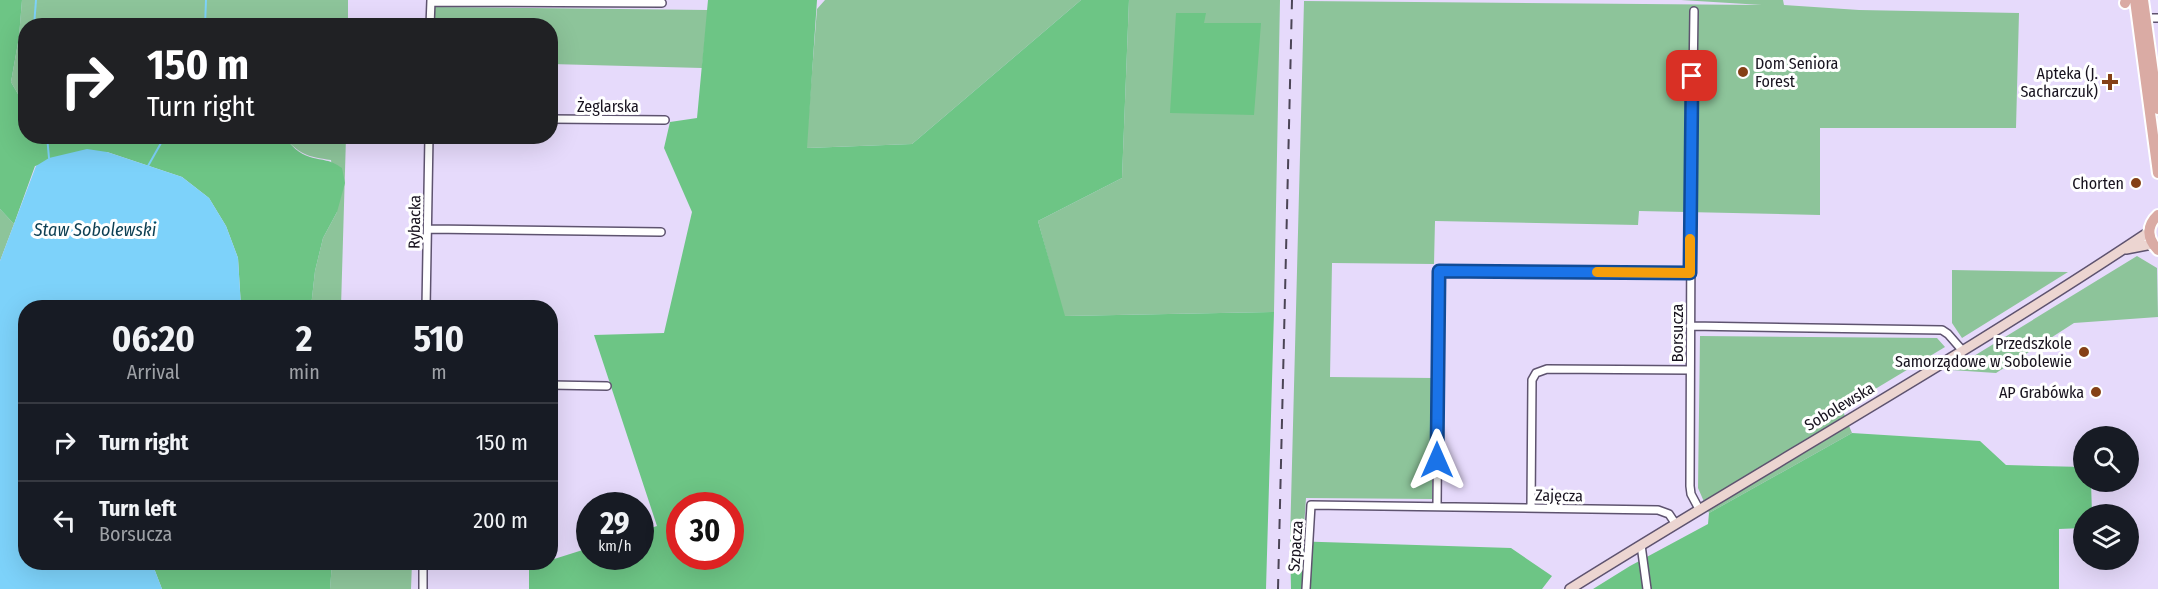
<!DOCTYPE html>
<meta charset="utf-8">
<style>
body{margin:0;font-family:"Fira Sans Condensed",sans-serif;background:#20242c;color:#f1f3f6;height:100vh;display:flex;flex-direction:column;font-size:22px;white-space:nowrap}
*{box-sizing:border-box;margin:0}
p{font-size:20px;color:#9ea1a6}
.icon{flex:none;width:33px;height:33px;fill:none;stroke:currentColor;stroke-width:2;stroke-linecap:round;stroke-linejoin:round}
.map{position:relative;flex:1;overflow:hidden}
.panel{position:absolute;left:18px;top:300px;width:540px;height:270px;display:flex;flex-direction:column;background:#171b24;border-radius:24px;box-shadow:0 6px 24px #0002}
.panel>*{flex:none}
.guide{position:absolute;left:18px;top:18px;width:540px;height:126px;border-radius:24px;box-shadow:0 6px 24px #0002;background:#202124;color:#fff;overflow:hidden}
.buttons{position:absolute;left:2073px;top:426px;display:grid;gap:12px}
.buttons a{display:grid;place-items:center;width:66px;height:66px;border-radius:50%;background:#171b24;box-shadow:0 6px 24px #0002;font-size:30px}
.speed{position:absolute;left:576px;top:492px;display:flex;gap:12px;font-size:30px;font-weight:700;text-align:center}
.speed>*{display:grid;place-content:center;width:78px;height:78px;border-radius:50%;background:#171b24;box-shadow:0 6px 24px #0002;line-height:1}
.speed small{font-size:15px;font-weight:400}
.speed .limit{border:9px solid #d22;background:#fff;color:#111}
.pin{position:absolute;display:grid;place-items:center;width:51px;height:51px;color:#fff;margin:-26px;border-radius:12px;box-shadow:0 3px 9px #0006}
.me{position:absolute;width:66px;margin:-33px;rotate:0deg;stroke-linejoin:round;filter:drop-shadow(0 0 4px #0008)}
.turn{display:flex;align-items:center;gap:21px;height:126px;padding:0 30px;font-size:27px}
.turn .icon{width:78px;height:78px;stroke-width:2.5}
.turn b{display:block;font-size:42px;line-height:51px}
.eta{display:flex;justify-content:space-evenly;align-items:center;height:102px;text-align:center}
.eta b{font-size:36px;font-weight:700;line-height:42px}
ul{padding:0;list-style:none}
li{display:flex;align-items:center;gap:18px;height:78px;padding:0 30px;border-top:2px solid #363941}
li div{flex:1}
li b{display:block;font-size:22px}
li em{font-style:normal}
.map>svg:first-child{display:block}
.green{fill:#8dc49a}
.forest{fill:#6dc585;fill-rule:evenodd}
.water{fill:#7dd2fa}
.lines{fill:none;stroke-linecap:round;stroke-linejoin:round}
.stream{stroke:#7dd2fa;stroke-width:2}
.street-casing{stroke:#5e536f;stroke-width:10}
.secondary-casing{stroke:#5e536f;stroke-width:12}
.primary-casing{stroke:#fff;stroke-width:14}
.street{stroke:#fff;stroke-width:7}
.secondary{stroke:#ecd5d1;stroke-width:9}
.primary{stroke:#daaba4;stroke-width:10}
.rail{stroke:#4b4456;stroke-width:2;stroke-dasharray:10 10;stroke-linecap:butt}
.route-casing{stroke:#114b97;stroke-width:15}
.route{stroke:#1a73e8;stroke-width:10}
.slow{stroke:#f59e0b;stroke-width:10}
.poi-dot{fill:#854016;stroke:#fff;stroke-width:2}
.labels{text-anchor:middle;stroke-width:6;stroke-linejoin:round;paint-order:stroke}
.poi-label{font-size:16px;fill:#17121e;stroke:#fff;text-anchor:end}
.street-label{font-size:16px;fill:#17121e;stroke:#fff}
.water-label{font-size:18px;font-style:italic;fill:#0e4054;stroke:#fff}
</style>
<div class="map">
<svg width="2158" height="589" viewBox="0 0 2158 589">
<rect width="100%" height="100%" fill="#e6dafb"/>
<!-- green -->
<path class="green" d="M22 0H348V25L26 26 25 106 11 82 19 37Z
M825 0H1081L912 144 806 148 817 9Z
M1129 0H1280L1274 312 1064 316 1038 221 1122 178Z
M1681 0H1783L1784 5 1859 10 2019 13 2016 128H1820V215L1639 211 1638 225 1435 221 1434 264 1332 263 1330 377 1433 378 1432 499 1306 498 1303 541H1290L1304 1 1762 5Z
M433 7 708 10 702 68 551 64 550 26 433 25Z
M284 137H346L341 307H311L315 271 323 238 337 212 331 160C308 157 299 154 284 137Z
M0 209 14 224 0 261Z
M2137 256 2157 268 2158 317 2074 323 1996 373 1951 370Z
M1952 270 2068 272 1962 338 1952 323Z
M1700 336 1937 338 1945 347 1842 409 1852 433 1709 513 1698 488Z
M332 563H412L411 589H330Z"/>
<!-- forest -->
<path class="forest" d="M0 0H22L19 37 11 82 25 106 26 136 284 137C291 145 299 154 310 157 324 161 329 159 342 168L345 183 337 212 323 238 315 271 311 307H241L238 258 226 226 209 198 182 177 107 152 35 166 14 224 0 209Z
M708 0H817L807 148 912 144 1081 0H1129L1122 178 1038 221 1065 316 1274 312 1266 589H529V567L550 562 551 560 589 548 590 556H640L641 531 657 526 594 335 664 333 692 212 664 148 670 122 697 118ZM680 506H730V556H680Z
M1176 13H1206L1204 23H1261L1254 115 1170 113Z
M1852 433 1980 441 2006 465 2083 467 2084 482H2091L2092 514H2084L2083 528 2059 529V589H1593L1630 566 1708 524 1709 513Z
M1290 541 1511 548 1552 576 1542 589H1291Z
M152 563H332L330 589H162Z"/>
<!-- water -->
<path class="water" d="M87 149 107 152 182 177 209 198 226 226 238 258 241 307 26 308V562L152 563 162 589H0V261L36 166 49 158Z"/>
<g class="lines">
<!-- stream -->
<path class="stream" d="M34 26 36 0
M205 26 206 0
M2152 26 2155 48
M47 136 49 158
M148 166 165 136"/>
<defs>
<path id="street" d="M431 2 662 3
M1694 11 1691 220 1690 486 1691 494 1699 509
M2146 18H2158
M430 26 431 0
M550 119 665 120
M428 229 661 232
M426 308 429 136
M1690 326 1942 330 1948 334 1962 350
M550 385 607 386
M1437 506 1439 271 1690 273
M1531 508 1532 380 1536 373 1547 369 1690 370
M1641 545 1647 589
M423 562V589
M1306 589 1311 505 1658 510 1669 514 1675 523"/>
<path id="secondary" d="M2126 249 2152 244
M1570 589C1762 469 1960 358 2149 232"/>
<path id="primary" d="M2135 0 2158 173
M2143 0 2158 109
M2125 3 2126 0
M2158 215C2146 226 2147 239 2158 250"/>
</defs>
<!-- street casing -->
<use href="#street" class="street-casing"/>
<!-- secondary casing -->
<use href="#secondary" class="secondary-casing"/>
<!-- primary casing -->
<use href="#primary" class="primary-casing"/>
<!-- street -->
<use href="#street" class="street"/>
<!-- secondary -->
<use href="#secondary" class="secondary"/>
<!-- primary -->
<use href="#primary" class="primary"/>
<!-- rail -->
<path class="rail" d="M1278 589 1292 0"/>
</g>
<g class="lines">
<defs>
<path id="route" d="M1437 460 1439 271 1690 273 1692 76"/>
</defs>
<!-- route casing -->
<use href="#route" class="route-casing"/>
<!-- route -->
<use href="#route" class="route"/>
<!-- slow -->
<path class="slow" d="M1597 272 1690 273V239"/>
</g>
<!-- markers -->
<g class="poi-dot">
<circle cx="1743" cy="72" r="6"/>
<path d="M2107 73h6v6h6v6h-6v6h-6v-6h-6v-6h6z"/>
<circle cx="2136" cy="183" r="6"/>
<circle cx="2084" cy="352" r="6"/>
<circle cx="2096" cy="392" r="6"/>
</g>
<g class="labels">
<!-- poi labels -->
<g class="poi-label">
<text x="1755" y="69" text-anchor="start">Dom Seniora<tspan x="1755" dy="18">Forest</tspan></text>
<text x="2098" y="79">Apteka (J.<tspan x="2098" dy="18">Sacharczuk)</tspan></text>
<text x="2124" y="189">Chorten</text>
<text x="2072" y="349">Przedszkole<tspan x="2072" dy="18">Samorządowe w Sobolewie</tspan></text>
<text x="2084" y="398">AP Grabówka</text>
</g>
<!-- street labels -->
<g class="street-label">
<text x="608" y="112">Żeglarska</text>
<text transform="translate(414 222) rotate(-89)" y="6">Rybacka</text>
<text transform="translate(1677 333) rotate(-90)" y="6">Borsucza</text>
<text transform="translate(1839 406) rotate(-31)" y="6">Sobolewska</text>
<text transform="translate(1559 495) rotate(1)" y="6">Zajęcza</text>
<text transform="translate(1295 546) rotate(-86)" y="6">Szpacza</text>
</g>
<!-- water labels -->
<g class="water-label">
<text x="95" y="236">Staw Sobolewski</text>
</g>
</g>
</svg>
<div class="buttons">
<a><svg class="icon" aria-label="search" viewBox="0 0 24 24"><circle cx="10" cy="10" r="6"/><path d="M15 15l6 6"/></svg></a>
<a><svg class="icon" aria-label="layers" viewBox="0 0 24 24"><path d="M12 4l9 5-9 5-9-5zM3 14l9 5 9-5"/></svg></a>
</div>
<div class="speed"><div>29<small>km/h</small></div><div class="limit">30</div></div>
<div class="pin" style="left:1692px;top:76px;background:#d93025"><svg class="icon" aria-label="arrive" viewBox="0 0 24 24"><path d="M6 21V4h12l-3 4 3 4H6"/></svg></div>
<svg class="me" style="left:1437px;top:460px" viewBox="-20 -20 40 40"><path d="M0-17L14 15 0 8-14 15z" fill="#1a73e8" stroke="#fff" stroke-width="4"/></svg>
<div class="guide">
<div class="turn"><svg class="icon" aria-label="right" viewBox="0 0 24 24"><path d="M7 20v-9h11M14 6l5 5-5 5"/></svg><div><b>150 m</b>Turn right</div></div>
</div>
<section class="panel">
<div class="eta">
<div><b>06:20</b><p>Arrival</p></div>
<div><b>2</b><p>min</p></div>
<div><b>510</b><p>m</p></div>
</div>
<ul>
<li><svg class="icon" aria-label="right" viewBox="0 0 24 24"><path d="M7 20v-9h11M14 6l5 5-5 5"/></svg><div><b>Turn right</b></div><em>150 m</em></li>
<li><svg class="icon" aria-label="left" viewBox="0 0 24 24"><path d="M17 20v-9H6M10 6l-5 5 5 5"/></svg><div><b>Turn left</b><p>Borsucza</p></div><em>200 m</em></li>
</ul>
</section>
</div>
